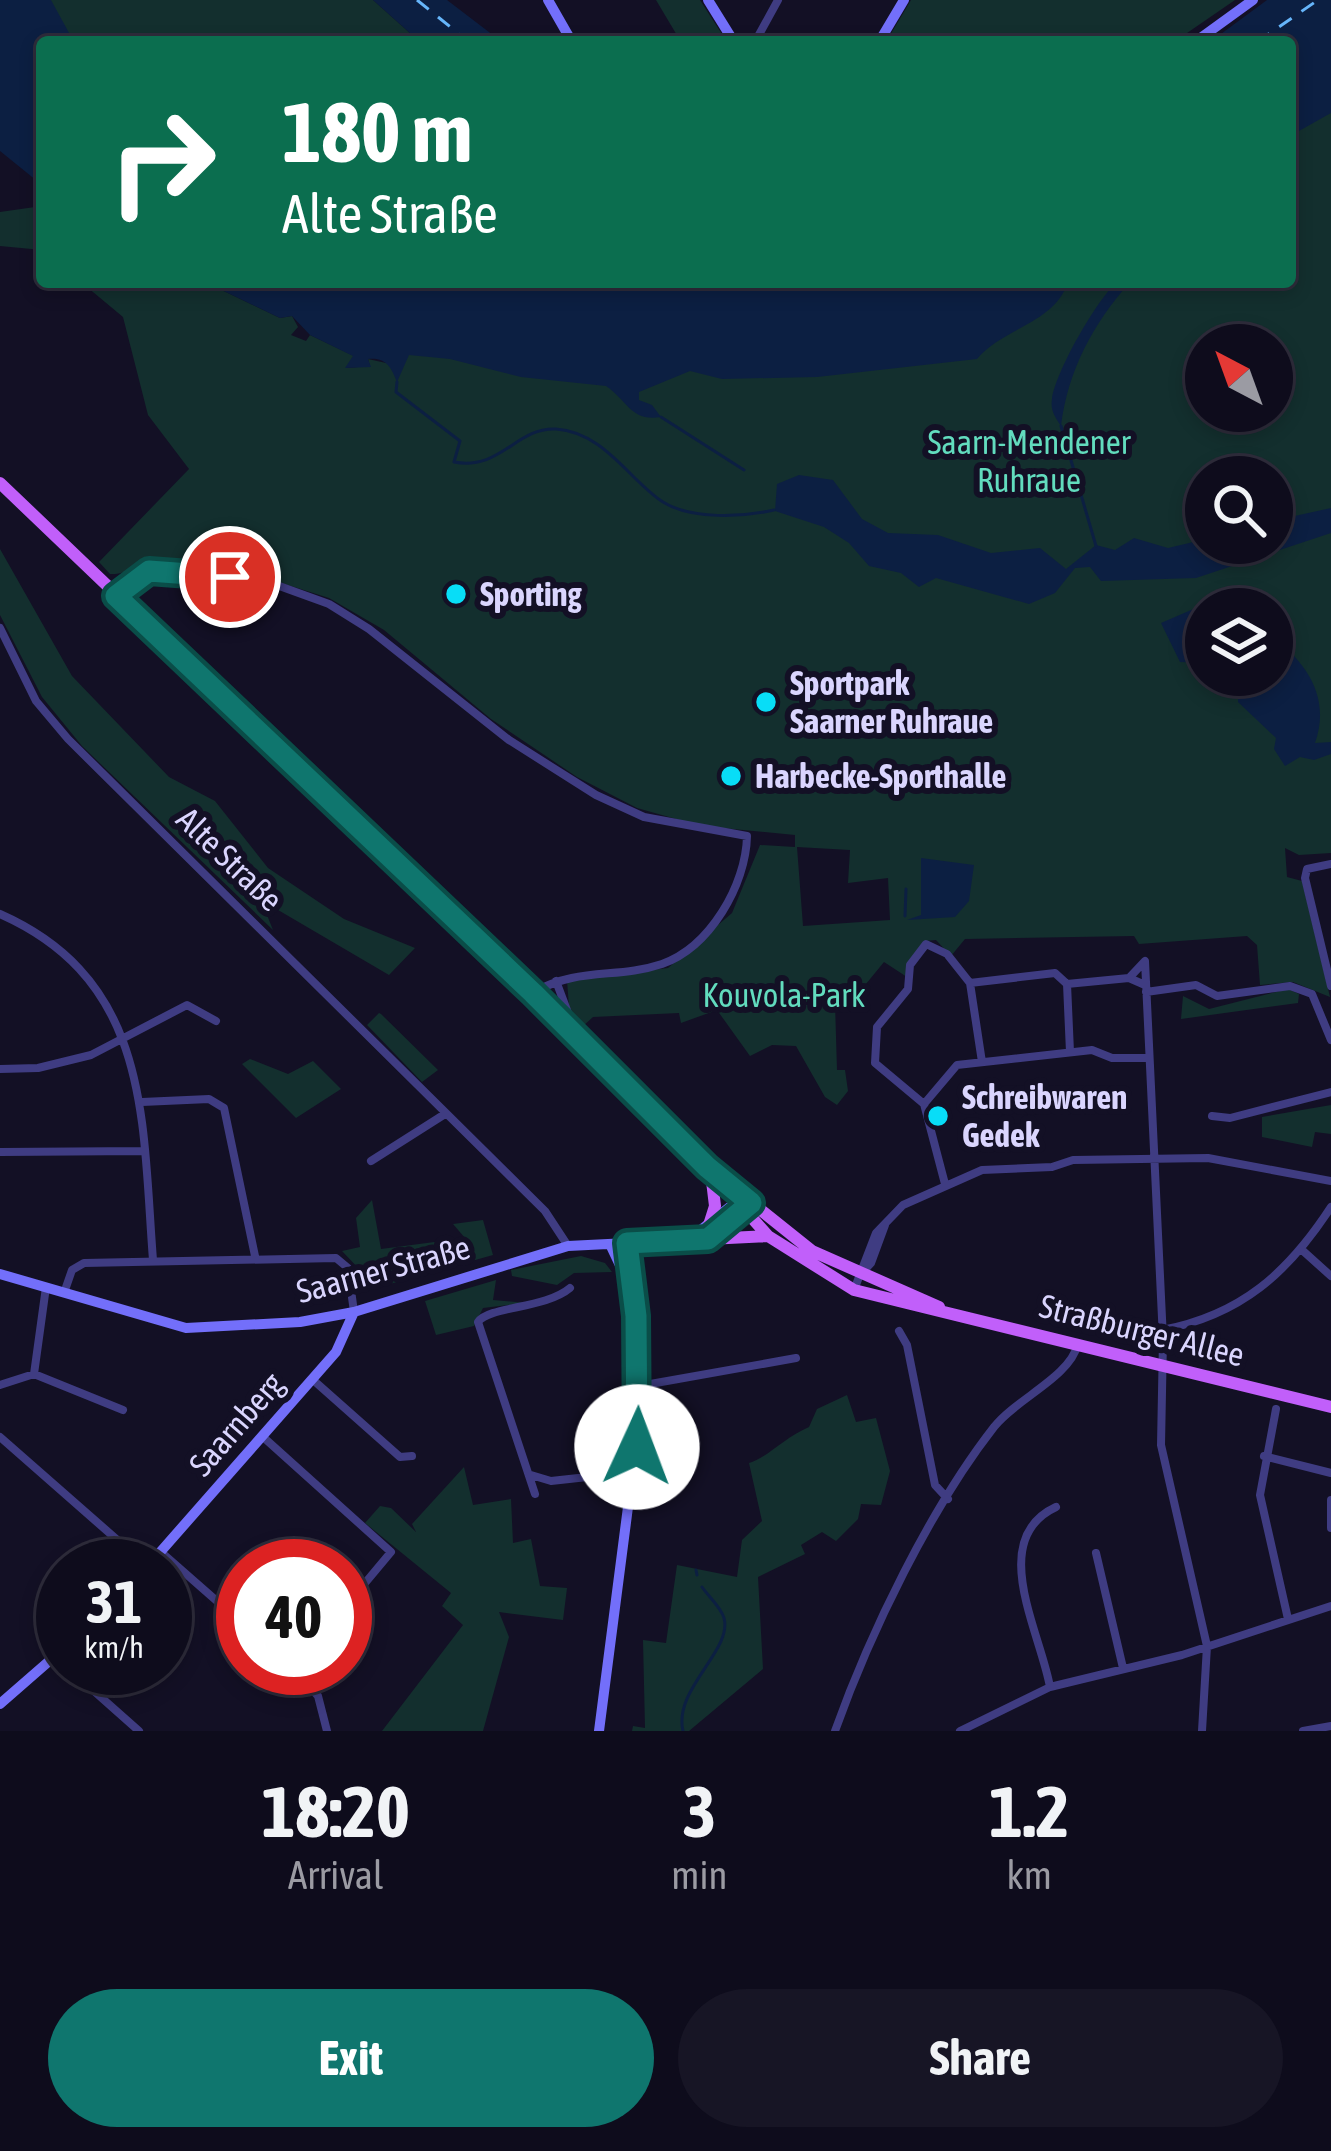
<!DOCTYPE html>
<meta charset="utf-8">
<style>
body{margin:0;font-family:"Asap Condensed",sans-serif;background:#171525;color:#f1f3f6;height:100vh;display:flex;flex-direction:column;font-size:45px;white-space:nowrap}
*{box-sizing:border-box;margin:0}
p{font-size:39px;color:#9b9ba3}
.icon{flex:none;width:66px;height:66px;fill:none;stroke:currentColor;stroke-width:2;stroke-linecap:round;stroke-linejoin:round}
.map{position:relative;height:1731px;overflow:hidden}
.details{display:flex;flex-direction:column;background:#0e0c1c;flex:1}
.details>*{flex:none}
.hud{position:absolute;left:36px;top:36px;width:1260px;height:252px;border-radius:12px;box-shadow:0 6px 18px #0003,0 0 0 3px #2e2c3b;background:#0b6e4f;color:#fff;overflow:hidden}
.needle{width:78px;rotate:319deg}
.tools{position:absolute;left:1185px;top:324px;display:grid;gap:24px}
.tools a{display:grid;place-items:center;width:108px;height:108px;border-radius:50%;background:#0e0c1c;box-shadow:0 6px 18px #0003,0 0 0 3px #2e2c3b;font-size:60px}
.speed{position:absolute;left:36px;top:1539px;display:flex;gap:24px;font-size:60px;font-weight:700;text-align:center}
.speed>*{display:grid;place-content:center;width:156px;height:156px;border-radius:50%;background:#0e0c1c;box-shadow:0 6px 18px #0003,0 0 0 3px #2e2c3b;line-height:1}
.speed small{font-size:30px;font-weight:400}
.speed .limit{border:18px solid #d22;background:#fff;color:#111}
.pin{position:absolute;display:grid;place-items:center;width:102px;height:102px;color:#fff;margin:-51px;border:6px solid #fff;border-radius:50%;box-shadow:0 3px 12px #0007}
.me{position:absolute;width:132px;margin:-66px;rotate:2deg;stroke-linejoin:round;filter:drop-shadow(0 0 9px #0008)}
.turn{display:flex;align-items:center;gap:42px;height:252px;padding:0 48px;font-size:54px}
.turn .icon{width:156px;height:156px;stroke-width:2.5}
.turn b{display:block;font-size:84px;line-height:102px}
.eta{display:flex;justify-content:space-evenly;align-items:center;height:204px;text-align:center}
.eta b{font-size:72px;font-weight:700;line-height:84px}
.action{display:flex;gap:24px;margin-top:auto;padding:24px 48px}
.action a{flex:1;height:138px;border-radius:72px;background:#0f766e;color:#fff;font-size:48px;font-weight:700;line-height:138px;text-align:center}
.action a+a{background:#171525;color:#f1f3f6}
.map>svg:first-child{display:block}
.green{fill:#132f2e;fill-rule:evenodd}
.water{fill:#0c1f42}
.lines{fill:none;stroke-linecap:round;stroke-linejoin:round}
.stream{stroke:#0c1f42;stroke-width:3}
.ferry{stroke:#66b5fa;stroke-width:3;stroke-dasharray:15 12;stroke-linecap:butt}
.street{stroke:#3f3c82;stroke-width:8}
.secondary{stroke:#736ffa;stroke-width:10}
.primary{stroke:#c15ffa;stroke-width:12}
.route-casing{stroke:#0a4d48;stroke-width:30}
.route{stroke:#0f766e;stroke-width:21}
.poi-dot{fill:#08ddf7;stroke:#131025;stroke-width:4.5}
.labels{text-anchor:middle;stroke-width:12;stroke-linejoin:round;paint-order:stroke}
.park-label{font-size:33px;fill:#62dcbe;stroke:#131025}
.poi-label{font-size:33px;font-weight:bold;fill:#dad5fe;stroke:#131025;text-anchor:start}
.street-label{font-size:33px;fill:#dad5fe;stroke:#131025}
</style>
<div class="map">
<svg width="1331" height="1731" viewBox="0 0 1331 1731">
<rect width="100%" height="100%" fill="#131025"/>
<!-- green -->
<path class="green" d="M0 0H373L420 42 404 36 401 42H42Z
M656 0H700L727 42H681Z
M911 0H1235L1174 42 1136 37 1115 42H886Z
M1331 46V853L1299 855 1285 848 1287 877 1302 881 1330 997 1293 982 1260 985 1257 945 1247 936 1139 944 1134 936 965 939 951 956 936 940 925 941 907 977 884 962 852 1001 835 1003 837 1070H845L848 1091 837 1105 825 1097 796 1046 772 1045 750 1056 717 1010 681 1023 679 1013 593 1017 582 1027 569 1007 567 980 668 968 732 913 760 845 795 847V835L701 826 637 808 577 777 491 719 384 630 329 598 253 574 161 560C140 560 130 575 110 574L99 562 189 469 148 415 123 317 81 282H205L280 318 292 316 298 327 291 335 306 341 310 335 354 356 347 368 370 366 368 359 386 363 393 309 705 282H1290V75ZM1206 345H1272V411H1206ZM1206 477H1272V543H1206ZM1206 609H1272V675H1206ZM797 847 850 850 848 883 888 878 890 920 803 926Z
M42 206V250L0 246V212Z
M0 549 72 676 169 777 215 801 268 868 344 919 415 948 389 975 261 900 273 930 82 746 42 697 0 615Z
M1288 989 1299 994 1298 1003 1181 1019 1183 996 1209 1009Z
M379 1013 381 1014 438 1070 422 1082 367 1025Z
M250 1059 288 1074 313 1061 341 1089 296 1118 242 1064Z
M1331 1105V1134L1315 1132 1312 1147 1262 1137V1117Z
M372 1200 381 1249 465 1238 453 1224 483 1220 493 1255 365 1291 360 1270 342 1251 360 1247 356 1218Z
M581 1256 605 1263 612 1272 574 1273 557 1285 512 1276 511 1270Z
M496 1280 493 1300 526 1303 483 1308 474 1326 436 1335 425 1301Z
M847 1395 856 1422 876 1418 890 1471 881 1505 861 1504 858 1519 836 1541 822 1532 801 1545 805 1554 758 1577 763 1669 689 1731H632L633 1726 645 1728 643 1640 666 1643 677 1565 737 1577 742 1540 762 1521 749 1463C767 1458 785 1437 809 1427L817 1409Z
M464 1467 473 1505 511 1499 513 1543 531 1539 540 1586 567 1588 563 1620 499 1612 509 1637 483 1731H382L463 1625 442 1606 451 1593 365 1523 380 1506 391 1508 416 1532 412 1524Z"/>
<!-- water -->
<path class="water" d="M0 0H51L74 42H42V185L0 151Z
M373 0H447L502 42H420Z
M1267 0H1331V113L1290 136V42H1210Z
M205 282H1068C1054 324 1004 327 977 359L817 377 722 379 690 371 639 392V400L652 405 661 417C631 422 628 401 606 386L521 377 450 359 409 355 397 382C391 367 386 357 368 359L371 367 345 368 353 356 310 335 292 316 280 318Z
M1117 282H1130C1093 324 1068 370 1061 426 1055 417 1050 410 1052 399 1055 373 1097 299 1117 282Z
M799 475 833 480 862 519 888 533 938 535 991 553 1040 548 1066 569 1096 545 1115 550 1134 538 1168 548 1206 539V543H1272V521L1331 508V533L1196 578 1101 581 1090 567 1075 568 1055 593 1029 604 936 578 919 587 901 573 869 566 849 543 824 527 775 511 777 484Z
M1219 598 1237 609H1206V663L1180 662 1161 623Z
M1272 636C1307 663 1331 698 1315 743L1331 742V754L1314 760 1300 757 1285 766 1274 749 1276 738 1238 702V676L1222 681 1214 675H1272Z
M921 858 974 865 969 901 955 917 907 920 921 915Z"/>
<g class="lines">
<!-- stream -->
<path class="stream" d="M397 382 396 392 460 441 454 462C501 471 516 427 556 429 604 432 631 482 663 502 692 520 743 517 774 510
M661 417 744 470
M1061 426 1096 546
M905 916 906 889
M696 1570 697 1575
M683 1731C673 1689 733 1650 724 1618 721 1607 708 1596 702 1587"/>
<!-- ferry -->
<path class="ferry" d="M417 0 469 42
M1257 42 1318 0"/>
<!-- street -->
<path class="street" d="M755 42 778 0
M118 595 149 571 161 570 271 583 329 604 369 629 509 740 596 795 644 817 747 836C746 885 710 947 662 964 617 979 579 967 534 992
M0 628 36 701 68 739 545 1211 568 1246
M1331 864 1307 869 1305 878 1331 986
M0 914C151 981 142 1119 153 1260
M1129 978 1145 961 1163 1339 1161 1445 1207 1646 1202 1731
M556 981 576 1034
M970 983 982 1062
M1067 984 1070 1052
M1146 992 1196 985 1217 996 1290 986 1312 994 1331 1040
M0 1069 38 1068 91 1055 187 1005 216 1021
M142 1102 209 1099 224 1108 255 1256
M924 1104 957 1065 1092 1050 1112 1058H1146
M1212 1116 1230 1118 1331 1092
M0 1152 144 1151
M371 1161 445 1114
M945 1184 924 1104 875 1063 877 1027 908 989 910 965 926 944 947 954 970 983 1055 973 1067 984 1129 978 1145 985
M1302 1250 1331 1276
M860 1275 871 1263 885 1225
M854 1290 876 1233 903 1205 982 1170 1052 1167 1073 1160 1208 1158 1331 1181
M64 1293 72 1270 84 1263 336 1258 348 1268 354 1312
M1162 1330C1241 1315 1288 1273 1331 1207
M899 1331 907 1345 935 1485 948 1499
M34 1374 123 1410
M312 1379 400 1457 412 1456
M0 1385 34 1374 46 1287
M639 1386 796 1358
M1276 1409 1260 1495 1288 1619
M262 1436 391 1552 345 1607
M0 1437 147 1566
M1264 1456 1331 1473
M531 1475 551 1481 633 1472
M535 1494 478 1322C489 1306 545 1309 570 1288
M1331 1500V1528
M161 1552 243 1624
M1096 1553 1123 1668
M68 1668 139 1731
M293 1668 318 1696 327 1731
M1050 1687C1040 1631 987 1539 1056 1507
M835 1731C870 1633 930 1509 994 1427 1017 1398 1069 1378 1078 1344
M960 1731 1050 1687 1182 1655 1331 1606
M1303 1731 1331 1726"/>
<!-- secondary -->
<path class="secondary" d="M548 0 572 42
M708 0 734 42
M879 42 904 0
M1195 42 1253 0
M692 1237 741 1198
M610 1244 626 1278
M0 1274 186 1328 300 1322 354 1312 568 1246 708 1239 749 1205
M148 1566 336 1352 354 1312
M0 1704 63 1649
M599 1731 639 1422 627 1243"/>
<!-- primary -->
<path class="primary" d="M0 483 533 993 707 1167 812 1251 939 1307
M708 1168 768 1236 854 1290 1331 1407
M709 1225 715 1206 712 1181
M708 1239 768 1236"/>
</g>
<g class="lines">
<defs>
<path id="route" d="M230 577 149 571 116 596 533 993 707 1167 751 1203 708 1239 627 1243 636 1316 637 1447"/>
</defs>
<!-- route casing -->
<use href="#route" class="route-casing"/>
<!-- route -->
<use href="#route" class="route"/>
</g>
<!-- markers -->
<g class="poi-dot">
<circle cx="456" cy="594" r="12"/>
<circle cx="766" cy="702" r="12"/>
<circle cx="731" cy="776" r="12"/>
<circle cx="938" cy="1116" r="12"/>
</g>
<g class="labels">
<!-- park labels -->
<g class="park-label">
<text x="1029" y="454">Saarn-Mendener<tspan x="1029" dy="38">Ruhraue</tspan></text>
<text x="784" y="1007">Kouvola-Park</text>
</g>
<!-- poi labels -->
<g class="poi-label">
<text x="480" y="606">Sporting</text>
<text x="790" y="695">Sportpark<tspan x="790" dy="38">Saarner Ruhraue</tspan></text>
<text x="755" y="788">Harbecke-Sporthalle</text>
<text x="962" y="1109">Schreibwaren<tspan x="962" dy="38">Gedek</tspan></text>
</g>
<!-- street labels -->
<g class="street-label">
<text transform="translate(230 859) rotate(44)" y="12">Alte Straße</text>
<text transform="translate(383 1269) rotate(-15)" y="12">Saarner Straße</text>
<text transform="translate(1142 1330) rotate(14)" y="12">Straßburger Allee</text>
<text transform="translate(236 1424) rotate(-49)" y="12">Saarnberg</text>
</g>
</g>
</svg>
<div class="tools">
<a><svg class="needle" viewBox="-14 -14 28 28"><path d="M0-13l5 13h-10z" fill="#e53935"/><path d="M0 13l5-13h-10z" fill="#9b9ba3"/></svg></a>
<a><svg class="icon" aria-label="search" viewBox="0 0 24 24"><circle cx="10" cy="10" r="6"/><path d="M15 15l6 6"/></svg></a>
<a><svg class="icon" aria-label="layers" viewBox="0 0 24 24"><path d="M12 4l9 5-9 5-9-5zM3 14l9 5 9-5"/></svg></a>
</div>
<div class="speed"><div>31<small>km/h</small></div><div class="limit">40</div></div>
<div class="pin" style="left:230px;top:577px;background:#d93025"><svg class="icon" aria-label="arrive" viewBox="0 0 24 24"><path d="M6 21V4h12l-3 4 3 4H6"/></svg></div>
<svg class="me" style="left:637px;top:1447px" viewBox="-20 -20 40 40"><circle r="19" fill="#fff"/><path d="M0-13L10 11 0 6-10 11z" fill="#0f766e"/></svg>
<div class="hud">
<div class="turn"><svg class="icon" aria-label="right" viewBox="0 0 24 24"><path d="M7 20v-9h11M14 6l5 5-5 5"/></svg><div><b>180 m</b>Alte Straße</div></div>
</div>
</div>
<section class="details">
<div class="eta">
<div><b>18:20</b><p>Arrival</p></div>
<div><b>3</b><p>min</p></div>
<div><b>1.2</b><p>km</p></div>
</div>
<div class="action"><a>Exit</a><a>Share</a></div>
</section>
